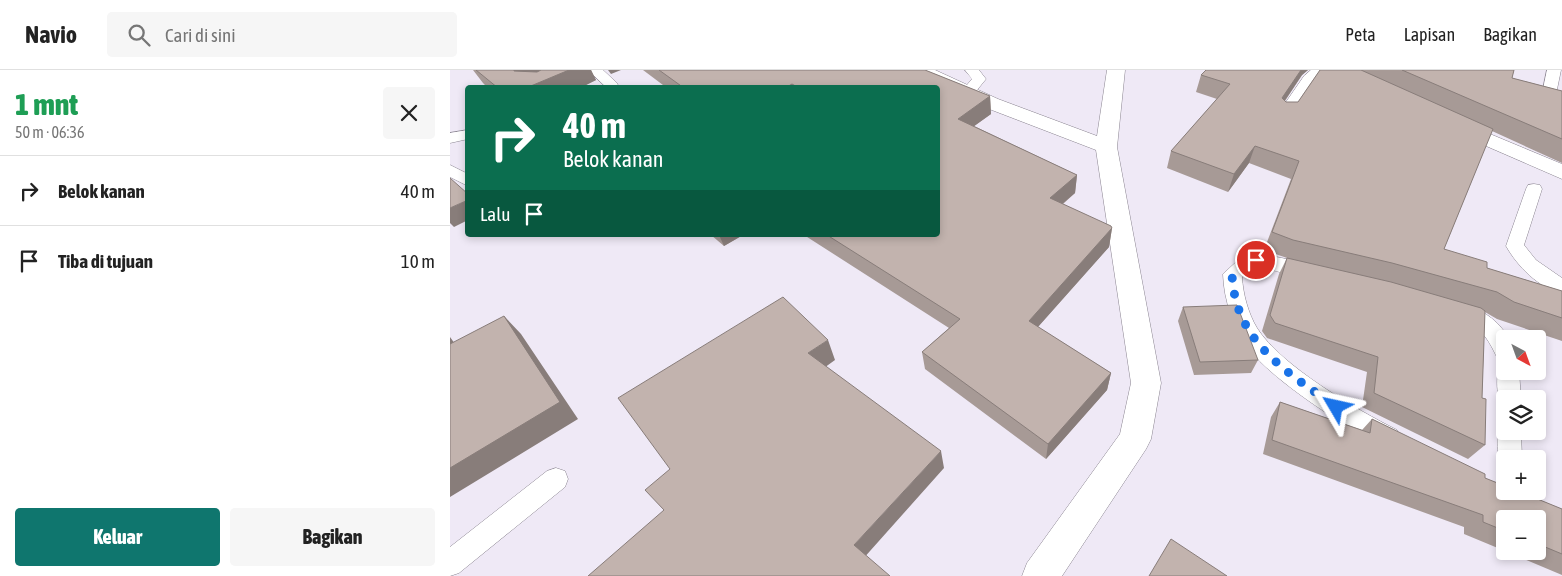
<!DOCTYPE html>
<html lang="id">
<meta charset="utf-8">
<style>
body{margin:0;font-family:"Asap Condensed",sans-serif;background:#f6f6f6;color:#222;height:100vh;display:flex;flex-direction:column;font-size:19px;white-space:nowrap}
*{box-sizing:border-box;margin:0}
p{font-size:16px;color:#767676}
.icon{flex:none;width:28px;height:28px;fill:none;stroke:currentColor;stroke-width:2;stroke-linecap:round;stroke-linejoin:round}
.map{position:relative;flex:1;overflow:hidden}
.drawer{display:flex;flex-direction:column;background:#fff;width:450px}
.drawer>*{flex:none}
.top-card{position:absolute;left:15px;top:15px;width:475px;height:152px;border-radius:5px;box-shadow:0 2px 8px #0003;background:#0b6e4f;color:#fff;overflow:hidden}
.needle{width:32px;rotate:139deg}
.buttons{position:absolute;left:1046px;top:260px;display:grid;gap:10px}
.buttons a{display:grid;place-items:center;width:50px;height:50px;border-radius:5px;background:#fff;box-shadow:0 2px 8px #0003;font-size:25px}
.pin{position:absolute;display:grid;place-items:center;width:42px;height:42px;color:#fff;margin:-21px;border:2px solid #fff;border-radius:50%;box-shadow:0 1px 5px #0007}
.me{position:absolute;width:55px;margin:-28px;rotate:306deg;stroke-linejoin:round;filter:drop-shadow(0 0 4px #0008)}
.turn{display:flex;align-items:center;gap:18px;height:105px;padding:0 15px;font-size:22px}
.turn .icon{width:65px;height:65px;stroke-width:2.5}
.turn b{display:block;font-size:35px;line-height:42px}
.then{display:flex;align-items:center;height:48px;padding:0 15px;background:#0003;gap:10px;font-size:19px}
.round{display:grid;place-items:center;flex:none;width:52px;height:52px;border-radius:5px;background:#f6f6f6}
.summary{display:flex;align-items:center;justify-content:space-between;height:85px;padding:0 15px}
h1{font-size:30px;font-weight:800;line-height:38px;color:#1e9e55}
.button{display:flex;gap:10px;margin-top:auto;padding:10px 15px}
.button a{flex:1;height:58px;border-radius:5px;background:#0f766e;color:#fff;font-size:20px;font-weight:800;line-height:58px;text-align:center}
.button a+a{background:#f6f6f6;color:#222}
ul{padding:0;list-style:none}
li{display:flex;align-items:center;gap:15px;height:70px;padding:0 15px;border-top:1px solid #e0e0e0}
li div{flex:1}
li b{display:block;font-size:19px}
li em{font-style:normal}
header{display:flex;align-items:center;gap:30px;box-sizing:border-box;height:70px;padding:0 25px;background:#fff;border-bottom:1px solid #e0e0e0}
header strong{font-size:24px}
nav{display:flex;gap:28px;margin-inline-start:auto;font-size:18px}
.search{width:350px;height:45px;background:#f6f6f6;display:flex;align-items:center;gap:12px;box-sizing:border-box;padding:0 18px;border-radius:5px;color:#767676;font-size:19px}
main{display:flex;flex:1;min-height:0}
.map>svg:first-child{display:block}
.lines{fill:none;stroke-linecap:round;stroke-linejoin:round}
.service-casing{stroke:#8a8490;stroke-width:1}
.minor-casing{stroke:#8a8490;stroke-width:1}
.service{fill:#fff;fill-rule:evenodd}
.minor{fill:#fff;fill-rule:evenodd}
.wall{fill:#a79a96}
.shaded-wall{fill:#887d7a}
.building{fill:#c2b3ae;stroke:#887d7a}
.route{stroke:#1a73e8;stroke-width:9;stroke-dasharray:0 16.2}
</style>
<header>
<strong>Navio</strong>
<div class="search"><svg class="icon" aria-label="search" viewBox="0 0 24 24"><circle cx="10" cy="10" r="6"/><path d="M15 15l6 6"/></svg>Cari di sini</div>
<nav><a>Peta</a><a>Lapisan</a><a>Bagikan</a></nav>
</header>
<main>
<section class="drawer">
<div class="summary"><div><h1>1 mnt</h1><p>50 m · 06:36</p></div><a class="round"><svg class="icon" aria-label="close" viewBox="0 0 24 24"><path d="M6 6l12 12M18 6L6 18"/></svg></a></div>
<ul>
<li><svg class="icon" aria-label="right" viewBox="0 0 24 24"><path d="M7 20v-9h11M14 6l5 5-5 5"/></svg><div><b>Belok kanan</b></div><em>40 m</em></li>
<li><svg class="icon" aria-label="arrive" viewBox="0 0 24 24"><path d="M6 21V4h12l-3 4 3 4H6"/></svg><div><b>Tiba di tujuan</b></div><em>10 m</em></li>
</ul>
<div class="button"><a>Keluar</a><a>Bagikan</a></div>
</section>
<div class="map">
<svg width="1112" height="506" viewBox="0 0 1112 506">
<rect width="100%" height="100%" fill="#efe9f6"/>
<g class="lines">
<defs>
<path id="service" d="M138 0H153L168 14 166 17H156Z
M515 0H529L536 9 523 25 518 26 511 22 522 9Z
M861 0H876L864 12 839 48H829L827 45 854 6Z
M1097 0H1111L1105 29 1098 33 1091 29Z
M18 60V69L0 73V63Z
M0 95 18 104V116L0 107Z
M1084 114 1090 115 1092 119 1074 175 1086 190 1112 208V224C1088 217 1068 197 1056 176L1076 119 1078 115Z
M810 185C829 186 848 192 867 197L869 202 867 207C841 215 820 186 792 207 793 224 798 243 807 258 831 296 907 340 947 360L950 367 947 374 939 377C903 364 821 309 799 279 783 256 774 231 773 204L785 193Z
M1011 233C1032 240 1048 249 1059 269H1055V291L1048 289C1042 278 1038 267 1027 259 1019 252 1006 250 1001 241L1004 236Z
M1055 293V301H1069L1071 329H1055V337C1045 330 1046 304 1050 295Z
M1055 353V361H1071L1072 389H1055V398L1052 397C1047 386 1044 359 1055 353Z
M106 398 115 401 118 409 115 417 9 503 0 506V477L97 401Z"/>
<path id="minor" d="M461 0H485L548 29 647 66 657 0H675L667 77 711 313 701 369 696 379 612 506H572L577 493 670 364 681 313 646 80 534 37 463 4Z
M1004 49 1112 94V109L997 59 994 55 997 51Z"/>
</defs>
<!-- service casing -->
<use href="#service" class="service-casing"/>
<!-- minor casing -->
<use href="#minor" class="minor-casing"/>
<!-- service -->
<use href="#service" class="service"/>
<!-- minor -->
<use href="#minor" class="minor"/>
</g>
<!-- wall -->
<path class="wall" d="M23 0H141L146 10 130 18H38L33 13Z
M193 0H475L540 26 541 44 524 56 627 105 625 123 613 134 662 158 659 177 588 257 661 303 657 320 596 389 475 299 472 282 499 258 354 165H488V18H217Z
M756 0H858L852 5 835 31 836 32H848L870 0H1064L1062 8 1112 21V93L1042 61 994 179 1037 198 1112 221V271L1047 249 1035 242 1032 328 1035 375 1018 389 912 337 917 302 817 268 812 261 829 204 837 188 814 180 841 109 799 93 778 122 717 98 721 81 767 29 746 22 751 5Z
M261 165H293L274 176Z
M733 237 808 290 801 303 744 305 728 251Z
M830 332 912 360 922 349 1035 408 1112 439V505L1055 481H1088V449H1055V481L1014 464V457L813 384 821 347Z"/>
<!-- shaded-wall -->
<path class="shaded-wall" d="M64 0H112L76 16 64 1Z
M119 0H141L146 10 130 18H76Z
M158 0H171L161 4Z
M851 0H858L852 5 825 45 832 28Z
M342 14 343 18H335Z
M540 26 541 44 509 67 508 49Z
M805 76 799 93 778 122 784 104Z
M627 105 625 123 598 146 600 128Z
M18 130V150L4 157 0 153V138Z
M662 158 659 177 578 268 579 251Z
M269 165H293L274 176Z
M54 246 71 264 128 349 0 427V398Z
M0 267 18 292 0 277Z
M378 270 385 290 367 303 358 283Z
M661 303 657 320 596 389 598 374Z
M491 381 494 398 412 490 404 475Z"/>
<!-- building -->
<path class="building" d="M26 0H64V1L87 2 91 0H119L76 18H48Z
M209 0H475L540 26 508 49 627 105 600 128 661 156 662 158 579 251 661 303 598 374 472 282 510 249 377 165H488V18H349L342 14 335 18H234Z
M756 0H851L832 28 836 32H848L870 0H911L1043 59 994 179 1037 192V198L1112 221V248L1064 232 1047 222 942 193 843 170 822 162 849 91 805 76 784 104 721 81 780 14 751 5Z
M952 0H1064L1062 8 1112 21V69Z
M0 108 18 124V130L0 138Z
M837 188 941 212 1031 238 1035 241 1032 328 1036 329 1035 375 924 323 928 287 825 253 820 245Z
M333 227 378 270 358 283 491 381 404 475 440 506H138L214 440 195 420 220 399 168 328Z
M787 235 808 290 750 292 733 237Z
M54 246 110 332 0 398V274Z
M830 332 920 363 922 349 1035 404V408L1055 416V421H1068L1112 439V484L1088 474V449H1055V461L1033 452V445L822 370Z
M721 469 777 506H699Z"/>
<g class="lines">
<!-- route -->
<path class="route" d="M806 190 792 195 782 204C785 272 836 301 886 337"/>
</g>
</svg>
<div class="buttons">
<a><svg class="needle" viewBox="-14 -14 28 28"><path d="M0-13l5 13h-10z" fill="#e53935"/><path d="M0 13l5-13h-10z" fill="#767676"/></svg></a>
<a><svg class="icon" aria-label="layers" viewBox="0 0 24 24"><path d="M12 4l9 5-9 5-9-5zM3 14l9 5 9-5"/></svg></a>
<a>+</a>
<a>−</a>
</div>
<div class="pin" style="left:806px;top:190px;background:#d93025"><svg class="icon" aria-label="arrive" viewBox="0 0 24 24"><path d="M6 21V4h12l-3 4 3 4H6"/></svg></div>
<svg class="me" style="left:886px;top:337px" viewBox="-20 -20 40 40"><path d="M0-17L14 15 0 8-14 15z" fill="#1a73e8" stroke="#fff" stroke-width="4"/></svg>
<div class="top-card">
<div class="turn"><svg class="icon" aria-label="right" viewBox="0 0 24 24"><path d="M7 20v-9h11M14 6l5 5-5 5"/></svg><div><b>40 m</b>Belok kanan</div></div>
<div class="then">Lalu<svg class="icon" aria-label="arrive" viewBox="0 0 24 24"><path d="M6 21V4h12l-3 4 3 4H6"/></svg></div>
</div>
</div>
</main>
